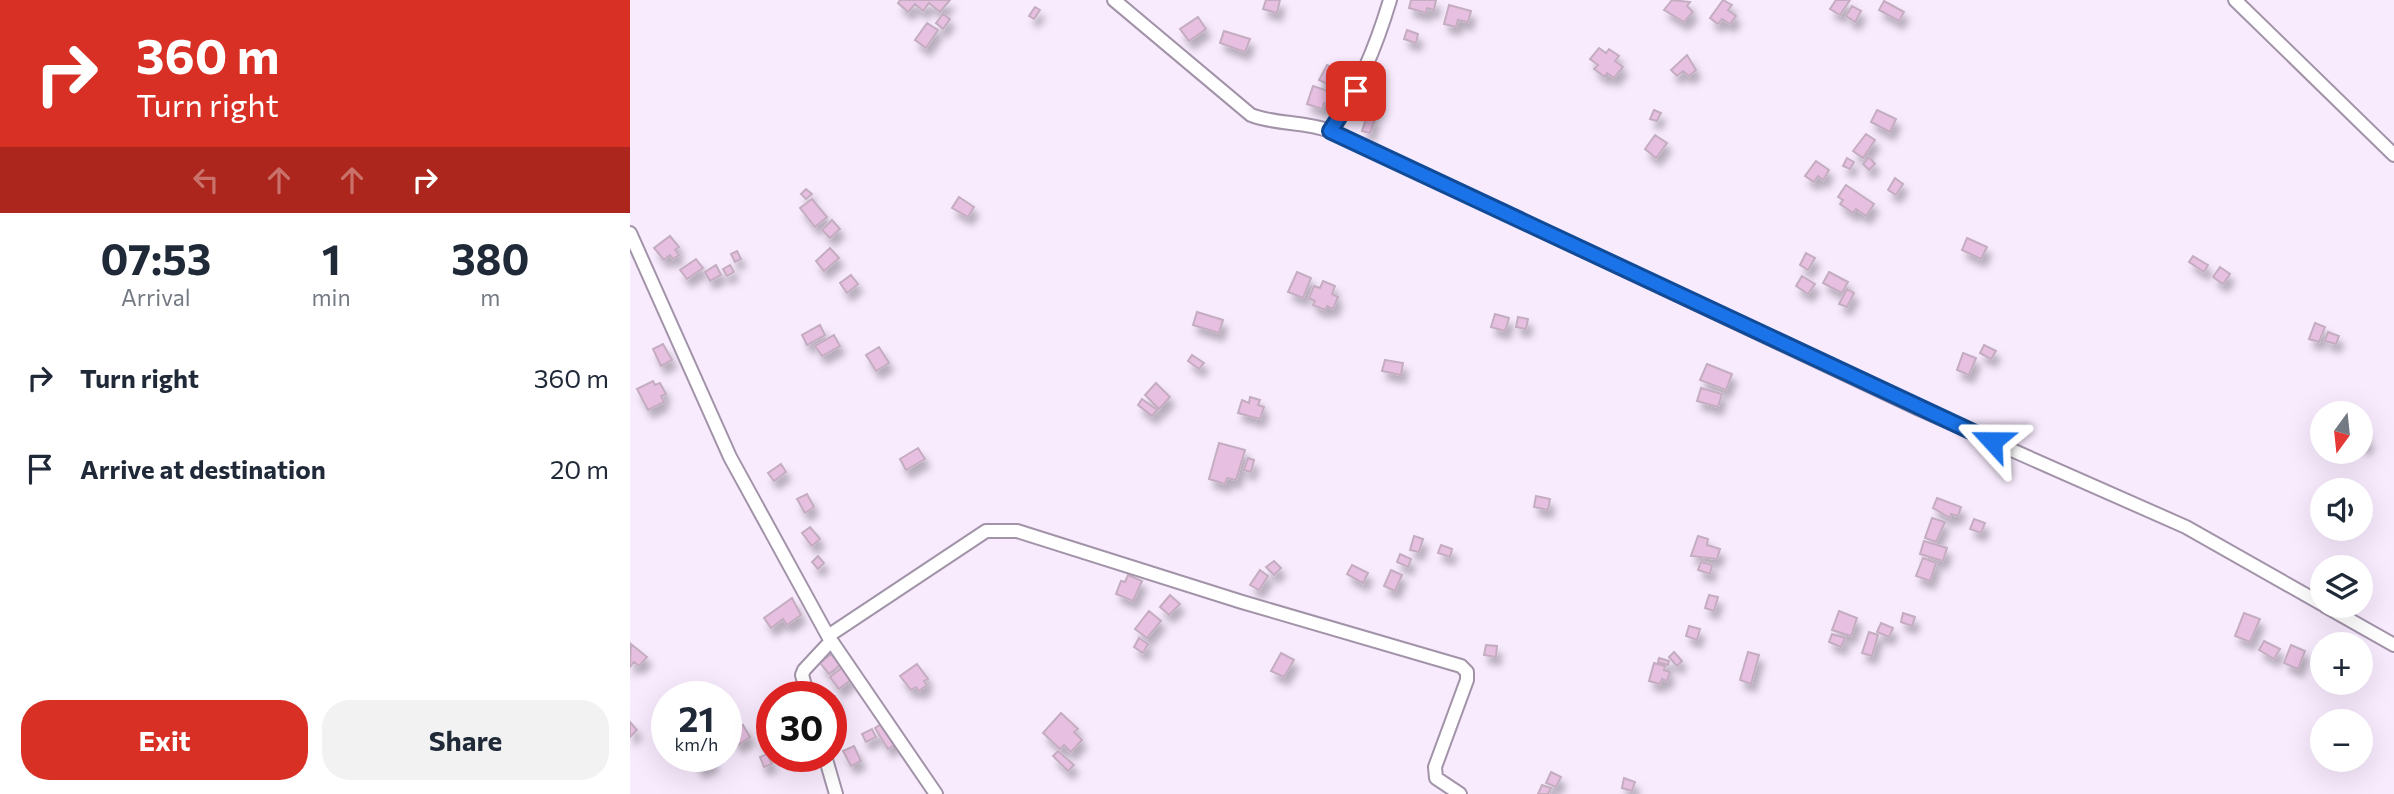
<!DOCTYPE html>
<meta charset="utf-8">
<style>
body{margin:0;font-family:Commissioner,sans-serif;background:#f2f2f3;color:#1f2937;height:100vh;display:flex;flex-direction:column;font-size:26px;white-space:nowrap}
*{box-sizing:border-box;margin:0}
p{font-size:23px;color:#747a83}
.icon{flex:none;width:38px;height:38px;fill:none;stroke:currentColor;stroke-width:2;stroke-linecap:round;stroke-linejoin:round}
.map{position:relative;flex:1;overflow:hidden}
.drawer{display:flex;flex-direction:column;background:#fff;width:630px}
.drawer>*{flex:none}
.guide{background:#d93025;color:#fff;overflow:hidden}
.needle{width:46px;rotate:195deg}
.fabs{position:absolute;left:1680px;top:401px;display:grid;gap:14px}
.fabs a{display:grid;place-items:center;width:63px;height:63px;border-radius:50%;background:#fff;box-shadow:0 7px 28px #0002;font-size:35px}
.speed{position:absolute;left:21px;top:681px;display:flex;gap:14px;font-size:35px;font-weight:700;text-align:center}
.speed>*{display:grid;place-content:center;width:91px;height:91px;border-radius:50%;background:#fff;box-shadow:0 7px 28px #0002;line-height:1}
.speed small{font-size:18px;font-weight:400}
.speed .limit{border:10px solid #d22;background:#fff;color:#111}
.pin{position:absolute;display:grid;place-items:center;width:60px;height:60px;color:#fff;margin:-30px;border-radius:14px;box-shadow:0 4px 10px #0006}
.me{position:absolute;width:77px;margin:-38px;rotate:294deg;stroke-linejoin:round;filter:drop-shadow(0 0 5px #0008)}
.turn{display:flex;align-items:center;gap:24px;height:147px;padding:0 21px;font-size:32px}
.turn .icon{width:91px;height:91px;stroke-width:2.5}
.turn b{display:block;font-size:49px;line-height:60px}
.lanes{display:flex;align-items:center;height:66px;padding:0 21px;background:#0003;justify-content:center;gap:35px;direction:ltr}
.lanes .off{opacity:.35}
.eta{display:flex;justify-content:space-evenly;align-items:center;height:119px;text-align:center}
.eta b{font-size:42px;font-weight:700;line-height:49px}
.button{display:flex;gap:14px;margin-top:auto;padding:14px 21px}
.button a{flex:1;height:80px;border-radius:28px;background:#d93025;color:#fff;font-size:28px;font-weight:700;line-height:80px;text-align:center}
.button a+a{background:#f2f2f3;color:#1f2937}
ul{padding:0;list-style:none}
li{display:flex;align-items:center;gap:21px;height:91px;padding:0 21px}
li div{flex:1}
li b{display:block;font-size:26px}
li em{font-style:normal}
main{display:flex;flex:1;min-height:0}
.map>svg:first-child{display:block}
.building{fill:#e7bfe1;stroke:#c4adc0;stroke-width:2;filter:url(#shadow)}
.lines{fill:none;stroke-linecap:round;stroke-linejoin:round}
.minor-casing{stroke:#a293a9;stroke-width:16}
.minor{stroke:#fff;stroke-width:12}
.route-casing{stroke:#114b97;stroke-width:18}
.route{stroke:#1a73e8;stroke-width:12}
</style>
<main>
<section class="drawer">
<div class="guide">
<div class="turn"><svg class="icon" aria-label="right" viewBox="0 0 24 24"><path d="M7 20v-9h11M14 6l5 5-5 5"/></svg><div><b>360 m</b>Turn right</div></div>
<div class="lanes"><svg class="icon off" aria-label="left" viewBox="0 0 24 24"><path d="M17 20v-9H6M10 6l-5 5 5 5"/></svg><svg class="icon off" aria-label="ahead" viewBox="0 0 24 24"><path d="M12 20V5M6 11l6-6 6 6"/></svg><svg class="icon off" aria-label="ahead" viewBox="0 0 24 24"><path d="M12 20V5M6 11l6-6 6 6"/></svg><svg class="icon" aria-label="right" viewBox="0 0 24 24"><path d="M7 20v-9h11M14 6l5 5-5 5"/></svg></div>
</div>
<div class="eta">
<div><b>07:53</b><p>Arrival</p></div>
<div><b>1</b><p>min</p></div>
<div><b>380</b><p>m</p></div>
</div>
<ul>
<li><svg class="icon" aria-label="right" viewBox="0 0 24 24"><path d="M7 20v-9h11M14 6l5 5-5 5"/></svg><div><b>Turn right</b></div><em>360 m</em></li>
<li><svg class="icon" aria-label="arrive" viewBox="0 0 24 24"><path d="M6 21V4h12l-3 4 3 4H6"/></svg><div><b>Arrive at destination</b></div><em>20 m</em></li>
</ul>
<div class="button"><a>Exit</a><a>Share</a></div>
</section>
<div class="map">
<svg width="1764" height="794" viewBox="0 0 1764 794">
<defs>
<filter id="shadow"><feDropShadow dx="4.5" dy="8" stdDeviation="3.5" flood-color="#0004"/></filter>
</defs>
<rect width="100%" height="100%" fill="#f8ebfe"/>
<!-- building -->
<path class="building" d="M270 0H320L310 12 299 3 293 11 285 4 278 12 268 3Z
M636 0H650L647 13 633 9Z
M781 0H806L804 10 797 8 796 13 779 8Z
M1042 0 1060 2 1057 6 1063 12 1054 22 1034 10Z
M1093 0 1102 5 1098 10 1106 16 1100 24 1092 19 1088 24 1080 18Z
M1206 0H1220L1210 15 1200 9Z
M1254 1 1274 12 1269 21 1249 10Z
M819 5 841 11 838 22 828 20 826 27 814 24Z
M1222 6 1231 11 1225 22 1216 16Z
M405 7 410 10 404 19 399 16Z
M313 14 320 19 313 29 306 23Z
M568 17 576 29 559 41 550 29Z
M297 23 308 30 296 48 285 40Z
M777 30 788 34 786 43 774 39Z
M594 31 620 39 615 52 590 43Z
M969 48 976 53 979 49 989 56 985 61 993 67 984 78 977 73 975 77 964 69 968 65 960 59Z
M1057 55 1066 70 1059 76 1053 71 1047 76 1041 70Z
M697 65 720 76 712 91 689 80Z
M683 86 698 91 697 95 703 97 700 105 694 103 692 109 677 104Z
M732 92 745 97 740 111 727 107Z
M1024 110 1031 113 1027 121 1020 119Z
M1247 110 1266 119 1260 132 1241 122Z
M737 116 745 119 740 133 732 131Z
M1236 134 1245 140 1233 158 1223 151Z
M1025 135 1037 143 1026 158 1015 149Z
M1239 157 1245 164 1239 170 1233 164Z
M1217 158 1224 162 1220 169 1213 166Z
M1186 161 1199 170 1193 180 1188 176 1184 182 1175 176Z
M1265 178 1273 184 1266 195 1258 190Z
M1216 185 1244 204 1236 216 1226 209 1223 213 1210 204 1213 200 1208 197Z
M176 189 182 194 176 199 171 194Z
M329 197 344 207 338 217 322 208Z
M182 199 197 217 185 227 170 208Z
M202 220 210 229 200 238 192 230Z
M40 236 49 247 45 250 49 255 43 259 40 255 34 260 24 248Z
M1337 238 1357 247 1351 259 1332 250Z
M200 248 209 258 194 271 186 261Z
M107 251 111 259 105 262 101 254Z
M1176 253 1185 258 1178 270 1170 265Z
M1563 256 1578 265 1574 272 1559 262Z
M66 259 73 268 57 279 50 270Z
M86 265 91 275 80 281 75 272Z
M100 265 104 272 97 276 93 269Z
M1590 267 1600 274 1593 284 1583 277Z
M667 272 681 278 673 298 658 292Z
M1199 272 1218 282 1212 293 1193 283Z
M221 275 228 284 217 293 210 283Z
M1172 276 1185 284 1178 294 1166 286Z
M693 281 705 286 702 294 708 297 703 309 697 306 695 310 683 305 685 301 679 298 684 286 690 288Z
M1217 289 1224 293 1217 307 1209 304Z
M567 312 593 320 589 333 563 325Z
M865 314 879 318 875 331 861 327Z
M888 317 898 319 896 329 886 327Z
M1685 323 1695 327 1689 342 1679 339Z
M190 325 195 335 177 345 172 335Z
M1698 332 1709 336 1706 344 1695 341Z
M204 335 210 346 192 356 185 346Z
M33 344 42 360 31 366 23 349Z
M1354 345 1366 351 1361 359 1350 353Z
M249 347 259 363 246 371 236 355Z
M1333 353 1346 358 1339 375 1327 370Z
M562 355 574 363 569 369 558 361Z
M755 360 773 363 771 375 752 371Z
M1077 364 1102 374 1096 390 1070 380Z
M23 381 25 385 30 383 36 394 31 396 34 402 18 410 7 389Z
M526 383 540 397 529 409 515 395Z
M1071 388 1092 394 1088 407 1067 401Z
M620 397 630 400 628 405 634 407 630 419 608 413 612 400 619 403Z
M512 399 527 410 522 416 508 405Z
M1731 427 1736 430 1732 435 1739 440 1734 447 1731 445Z
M589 443 615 450 606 480 597 478 595 484 579 479Z
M288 448 295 459 276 470 270 459Z
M618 458 624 460 621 472 614 470Z
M151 464 156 472 144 481 138 473Z
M177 494 184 507 175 513 167 499Z
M906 496 920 499 918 510 904 507Z
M1307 498 1331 507 1328 516 1321 514 1320 518 1303 508Z
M1302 518 1315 522 1306 542 1295 538Z
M1344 519 1355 523 1351 533 1340 529Z
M180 527 190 539 182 546 172 533Z
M784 536 793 539 789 552 780 550Z
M1068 536 1078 539 1077 545 1090 549 1087 559 1061 556Z
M1294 541 1317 548 1313 561 1290 554Z
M811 545 822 549 820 557 808 553Z
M770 554 781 559 778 567 767 562Z
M188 556 194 563 188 569 182 562Z
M1293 558 1306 563 1300 581 1286 576Z
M644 561 651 568 644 575 636 567Z
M1071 562 1082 565 1080 574 1068 570Z
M722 565 738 573 733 583 717 574Z
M630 570 638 576 629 590 620 585Z
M761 570 772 575 765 591 754 586Z
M498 575 512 581 503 601 486 594 491 581 495 582Z
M540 595 550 604 539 615 530 607Z
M1079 595 1088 597 1084 611 1075 608Z
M162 598 171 615 157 625 153 619 141 628 134 618Z
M519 611 531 621 517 638 505 629Z
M1209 611 1227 618 1221 636 1202 630Z
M1273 613 1285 617 1282 626 1271 622Z
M1614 613 1630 619 1620 642 1605 636Z
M1251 623 1263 628 1259 637 1247 632Z
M1059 626 1070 629 1067 640 1056 636Z
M1239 632 1248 635 1242 656 1232 653Z
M1202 634 1215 638 1211 647 1199 642Z
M509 638 518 644 513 653 504 647Z
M1634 641 1650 649 1644 659 1629 650Z
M1 644 17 657 9 666 4 662 0 667Z
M856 645 867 646 866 657 854 655Z
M1661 645 1675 651 1668 669 1654 663Z
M1044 652 1052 661 1047 666 1039 657Z
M1118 652 1129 655 1121 684 1110 680Z
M651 653 664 660 654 677 641 671Z
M201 654 210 665 199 674 190 663Z
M1029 658 1039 661 1038 665 1028 662Z
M1024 663 1035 666 1034 670 1040 672 1037 681 1032 679 1030 684 1019 681Z
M287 664 298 679 294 681 297 685 289 691 286 687 281 690 270 676Z
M213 667 222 679 209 689 200 677Z
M205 696 208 710 201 712V697Z
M142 708V726L137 730 128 718Z
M431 713 448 729 444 732 452 740 441 752 434 745 430 749 413 733Z
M0 722 7 730 0 737Z
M254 722 267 743 258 749 245 728Z
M113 725 120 737 108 745 101 733Z
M242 729 246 737 236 742 232 734Z
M142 733V749L136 752 129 739Z
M224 746 231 761 221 766 213 751Z
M428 751 444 765 438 771 423 756Z
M137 754 142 764 134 767 130 757Z
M70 756H80L84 763 70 770 64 759Z
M921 772 931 777 926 787 916 783Z
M994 778 1005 782 1002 791 992 788Z
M912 785 921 788 918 794H908Z"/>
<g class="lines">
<defs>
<path id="minor" d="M484 0 621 115C647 125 674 121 700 131L1289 409 1556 527 1692 604
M1605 0 1764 155
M700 131C729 87 745 50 760 0
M0 233 100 457 198 636 306 794
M1695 606 1764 645
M198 636 356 531H387L612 602 831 666 837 672V680L805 767 806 778 830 794
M178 696 172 675 174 670 201 641
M195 756 206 794"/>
</defs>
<!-- minor casing -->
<use href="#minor" class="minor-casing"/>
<!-- minor -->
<use href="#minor" class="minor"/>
</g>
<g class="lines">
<defs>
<path id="route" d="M726 91 700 131 1362 441"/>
</defs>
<!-- route casing -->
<use href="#route" class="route-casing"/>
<!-- route -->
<use href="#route" class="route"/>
</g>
</svg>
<div class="fabs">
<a><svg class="needle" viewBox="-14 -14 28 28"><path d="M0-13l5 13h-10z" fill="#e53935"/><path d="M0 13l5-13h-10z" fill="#747a83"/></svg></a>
<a><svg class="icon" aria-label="sound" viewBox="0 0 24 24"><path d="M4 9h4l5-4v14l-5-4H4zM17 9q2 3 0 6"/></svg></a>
<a><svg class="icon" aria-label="layers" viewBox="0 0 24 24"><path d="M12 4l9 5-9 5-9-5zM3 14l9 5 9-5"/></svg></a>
<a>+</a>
<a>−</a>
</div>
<div class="speed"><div>21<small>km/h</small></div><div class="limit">30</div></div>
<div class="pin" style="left:726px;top:91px;background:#d93025"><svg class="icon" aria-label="arrive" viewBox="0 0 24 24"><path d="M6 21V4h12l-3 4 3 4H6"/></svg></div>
<svg class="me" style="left:1362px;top:441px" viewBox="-20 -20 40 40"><path d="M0-17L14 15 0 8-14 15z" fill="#1a73e8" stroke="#fff" stroke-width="4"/></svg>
</div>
</main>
